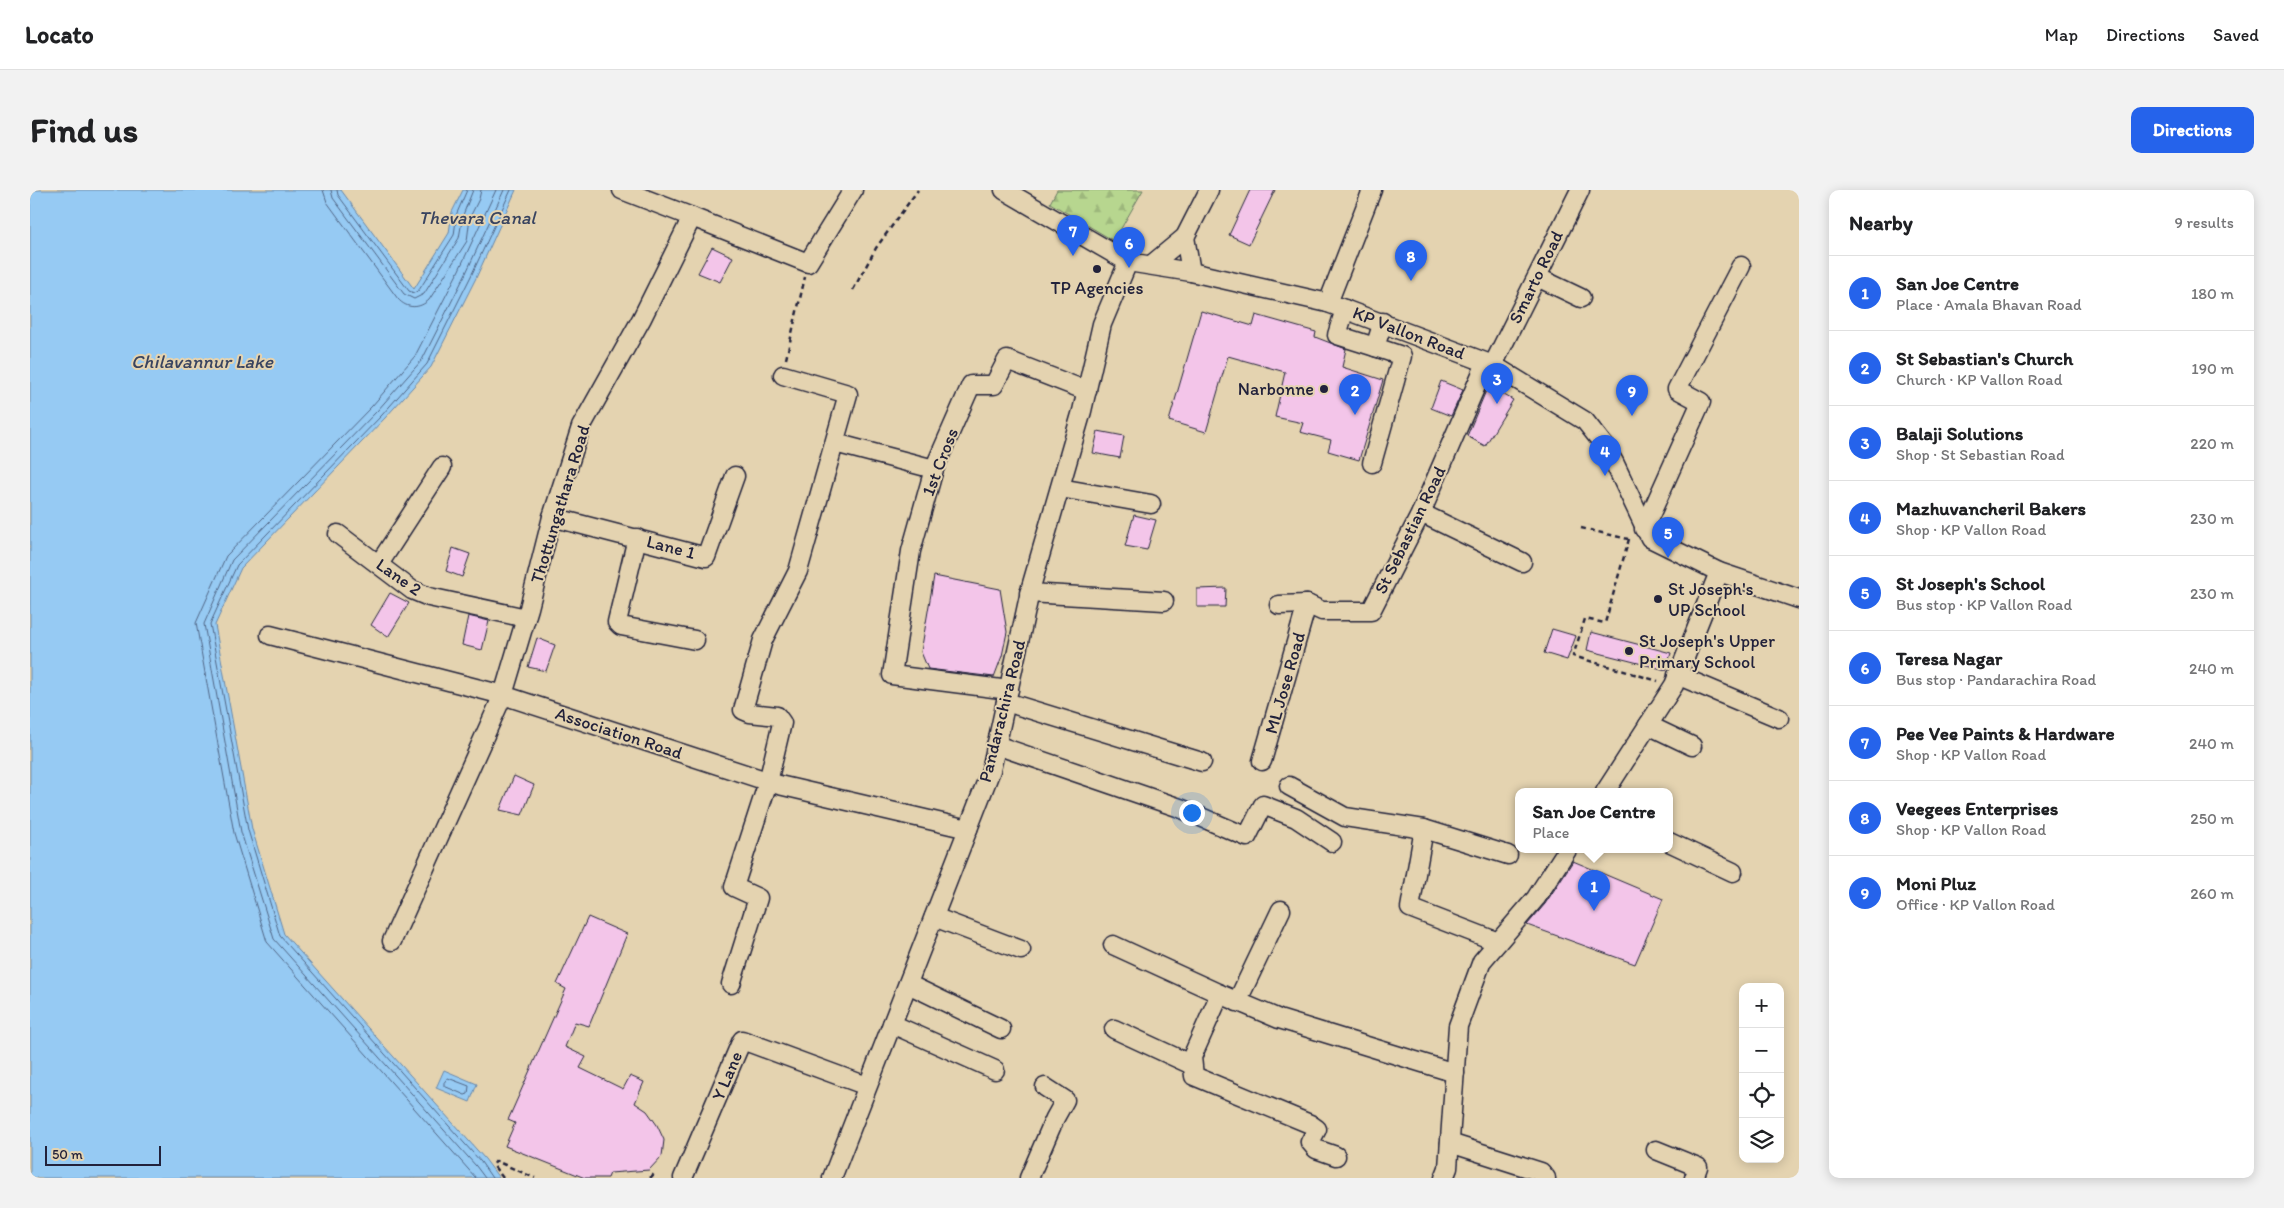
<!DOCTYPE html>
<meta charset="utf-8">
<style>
:root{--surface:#fff;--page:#f2f2f2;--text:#202124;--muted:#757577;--line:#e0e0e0;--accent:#2563eb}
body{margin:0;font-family:Itim,sans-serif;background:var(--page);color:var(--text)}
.controls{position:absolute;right:15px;bottom:15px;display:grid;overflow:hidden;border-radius:10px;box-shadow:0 2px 12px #0003}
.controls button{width:45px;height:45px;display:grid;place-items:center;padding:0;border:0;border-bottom:1px solid var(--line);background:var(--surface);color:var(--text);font:25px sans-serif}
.scale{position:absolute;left:15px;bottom:12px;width:116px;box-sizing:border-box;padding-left:5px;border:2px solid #22223b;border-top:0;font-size:14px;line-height:18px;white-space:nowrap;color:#22223b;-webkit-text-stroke:4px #e4d3b0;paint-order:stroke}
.you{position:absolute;left:1161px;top:622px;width:18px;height:18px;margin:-12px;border:4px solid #fff;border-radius:50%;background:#1a73e8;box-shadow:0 0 0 8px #1a73e833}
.badge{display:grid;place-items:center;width:32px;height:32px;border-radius:50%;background:var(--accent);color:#fff;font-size:16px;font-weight:700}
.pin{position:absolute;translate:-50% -41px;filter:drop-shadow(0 1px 2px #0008)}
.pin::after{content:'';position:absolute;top:26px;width:18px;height:15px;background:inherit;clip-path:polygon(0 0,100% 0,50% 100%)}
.popup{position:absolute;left:1485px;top:598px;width:158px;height:65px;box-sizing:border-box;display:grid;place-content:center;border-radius:10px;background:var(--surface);filter:drop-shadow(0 1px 4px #0005);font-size:16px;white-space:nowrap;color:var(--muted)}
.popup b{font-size:19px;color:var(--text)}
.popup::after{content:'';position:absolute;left:50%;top:100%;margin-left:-10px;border:10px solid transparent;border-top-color:var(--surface)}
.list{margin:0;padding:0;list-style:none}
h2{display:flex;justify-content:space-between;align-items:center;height:65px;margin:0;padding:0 20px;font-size:21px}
h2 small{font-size:16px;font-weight:400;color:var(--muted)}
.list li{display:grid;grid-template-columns:32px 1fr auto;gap:15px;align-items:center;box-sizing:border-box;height:75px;padding:0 20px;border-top:1px solid var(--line)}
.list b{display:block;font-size:19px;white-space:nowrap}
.list p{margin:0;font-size:16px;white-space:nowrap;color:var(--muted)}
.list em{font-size:16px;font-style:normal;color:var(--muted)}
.icon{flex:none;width:28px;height:28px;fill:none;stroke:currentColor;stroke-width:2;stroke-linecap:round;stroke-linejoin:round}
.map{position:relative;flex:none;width:1769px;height:988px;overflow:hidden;border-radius:10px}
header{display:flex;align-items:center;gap:30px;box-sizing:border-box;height:70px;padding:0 25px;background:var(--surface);border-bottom:1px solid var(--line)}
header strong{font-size:24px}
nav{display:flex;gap:28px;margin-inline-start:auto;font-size:18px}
.intro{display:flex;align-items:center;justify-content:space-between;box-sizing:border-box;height:120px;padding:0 30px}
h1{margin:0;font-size:35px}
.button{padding:12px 22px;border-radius:10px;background:var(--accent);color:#fff;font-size:18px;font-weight:700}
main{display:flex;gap:30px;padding:0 30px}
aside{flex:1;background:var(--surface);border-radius:10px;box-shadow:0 2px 12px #0003}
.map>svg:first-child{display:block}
.forest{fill:url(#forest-firs);stroke:#6c7c65}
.water{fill:#96caf3;stroke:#6887a9}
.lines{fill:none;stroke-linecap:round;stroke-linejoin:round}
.shore{stroke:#506585;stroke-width:1}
.building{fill:#f3c5e9;stroke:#22223b}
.minor-casing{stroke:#22223b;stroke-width:21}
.path{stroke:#22223b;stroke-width:2.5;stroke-dasharray:5 4;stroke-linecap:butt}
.minor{stroke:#e4d3b0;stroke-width:18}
.poi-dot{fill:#22223b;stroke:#e4d3b0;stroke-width:2}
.labels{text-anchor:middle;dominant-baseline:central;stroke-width:4;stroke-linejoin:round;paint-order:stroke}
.street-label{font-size:18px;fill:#22223b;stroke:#e4d3b0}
.poi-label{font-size:18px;fill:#22223b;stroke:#e4d3b0;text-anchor:start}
.water-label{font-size:19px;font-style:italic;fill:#394460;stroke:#e4d3b0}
</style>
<header>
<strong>Locato</strong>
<nav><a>Map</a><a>Directions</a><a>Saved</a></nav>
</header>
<div class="intro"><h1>Find us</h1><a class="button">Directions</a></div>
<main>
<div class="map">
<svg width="1769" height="988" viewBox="0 0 1769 988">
<defs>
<pattern id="forest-firs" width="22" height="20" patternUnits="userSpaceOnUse" patternTransform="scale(1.25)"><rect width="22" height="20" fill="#b7d68f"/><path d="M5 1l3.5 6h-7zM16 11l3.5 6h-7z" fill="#9db77c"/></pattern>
</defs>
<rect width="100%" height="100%" fill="#e4d3b0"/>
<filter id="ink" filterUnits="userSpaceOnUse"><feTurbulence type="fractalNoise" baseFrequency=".02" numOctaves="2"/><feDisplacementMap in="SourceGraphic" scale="10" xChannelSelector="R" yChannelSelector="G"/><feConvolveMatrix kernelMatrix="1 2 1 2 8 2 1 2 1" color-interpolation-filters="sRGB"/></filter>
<g filter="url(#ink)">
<path class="forest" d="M1027,0h86l-29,51 -64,-38z"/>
<g class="water">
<path d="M0,0h311l73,99 35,-56 3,-21 11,-22h53l-40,88 -45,89 -46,51 -144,150 -26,57 37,204 32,105 201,225 14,19h-469z"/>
<path d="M414,880l33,14 -7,18 -34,-14z"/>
</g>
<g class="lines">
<g class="shore">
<path d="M293,0l4,12 71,97c9,10 21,10 31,1l38,-59 3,-24 9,-18 2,-9"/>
<path d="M301,0l2,8 71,96 10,5 10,-5 35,-56 4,-23 10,-25"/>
<path d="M307,0l1,5 71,96 5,2 5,-3 35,-55 3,-22 10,-23"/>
<path d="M418,888l21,8 -1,8 -3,1 -21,-9v-3z"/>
<path d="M446,988l-209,-236 -33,-109 -38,-210 30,-67 146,-150 43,-50 44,-86 37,-80"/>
<path d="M455,988l-9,-12 -202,-227 -33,-107 -37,-208 28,-64 145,-149 45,-51 44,-87 38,-83"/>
<path d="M462,988l-11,-16 -201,-226 -32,-106 -38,-206 27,-59 145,-150 45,-51 44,-88 40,-86"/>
</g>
</g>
<g class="building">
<path d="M1220,0h25l-26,54 -20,-9z"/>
<path d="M682,57l21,10 -13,25 -22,-9z"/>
<path d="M1171,121l52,15 3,-11 60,17 -1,5 31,12 -4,18 41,13 -24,80 -31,-9 3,-11 -31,-8 3,-9 -28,-6 10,-45 -57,-16 -22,76 -37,-11z"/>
<path d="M1411,191l22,9 -12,26 -20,-8z"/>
<path d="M1458,196l25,14 -28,46 -18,-10z"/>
<path d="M1068,241l26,5 -4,22 -27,-5z"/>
<path d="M1104,325l22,5 -9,30 -22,-4z"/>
<path d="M423,358l17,6 -8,23 -16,-6z"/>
<path d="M904,386l66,13 7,43 -5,24 -8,21 -66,-8 -7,-17z"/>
<path d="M1196,398l-1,19h-28v-18z"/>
<path d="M360,403l19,10 -21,34 -17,-12z"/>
<path d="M438,426l21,5 -7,29 -20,-5z"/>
<path d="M1522,439l24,7 -9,24 -23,-7z"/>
<path d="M1561,442l80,21 -5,17 -79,-20z"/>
<path d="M507,448l18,7 -9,26 -18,-4z"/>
<path d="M484,586l20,9 -12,30 -22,-5z"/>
<path d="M1543,671l90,38 -28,65 -108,-39 18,-21z"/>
<path d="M558,727l39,17 -38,92 -14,-4 -10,25 21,10 -6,11 43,21 7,-13 14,6 -9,21 12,8 10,14 7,15 -2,16 -13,14 -39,3 -2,5h-23l-80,-32 10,-23 -7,-3 58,-131 -9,-5z"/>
</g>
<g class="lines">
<g class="minor-casing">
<g id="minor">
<path d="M592,0l70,27"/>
<path d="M974,0l124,72 63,10 137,31 165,62 92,56 19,24 10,17 36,76 69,34 80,27"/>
<path d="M1155,47l6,35"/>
<path d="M1121,75l34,-28 24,-47"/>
<path d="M1507,87l44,21"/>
<path d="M1298,113l44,-113"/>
<path d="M1315,119l-8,26 38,12"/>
<path d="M1463,175l87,-175"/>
<path d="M805,253l99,26"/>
<path d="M1342,273l30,-107 -27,-9 8,-25"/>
<path d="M1030,298l91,16"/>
<path d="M1391,323l101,49"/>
<path d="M522,327l154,40 29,-81"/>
<path d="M1614,339l57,-127 -24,-13 64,-123"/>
<path d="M308,344l74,56 17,7 97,21"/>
<path d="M607,348l-20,84 4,4 74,14"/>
<path d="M349,374l63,-97"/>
<path d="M999,403l135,8"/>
<path d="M1249,415l28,-1 15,7h49l50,-98 65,-150"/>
<path d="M240,445l233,60 276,90 189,44"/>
<path d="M1647,485l102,43"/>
<path d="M979,500l-117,-15 19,-124 23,-82 37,-84h23l13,-25 80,31"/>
<path d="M976,512l196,60"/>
<path d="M1618,535l44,21"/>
<path d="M966,555l184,63 67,29 16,-32 33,13 36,24"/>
<path d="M1232,571l45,-157"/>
<path d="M1259,596l56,31 79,12 -14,79 88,34"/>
<path d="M1575,602l69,-107 45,-113"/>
<path d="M1394,639l84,26"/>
<path d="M1639,652l64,30"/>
<path d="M904,727l87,33"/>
<path d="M362,751l111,-246 26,-87 23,-91 29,-90 61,-109 50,-101 116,46 45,-73"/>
<path d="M1083,755l107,49"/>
<path d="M701,794l27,-86 -24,-11 34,-105 14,-59 -5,-7 -27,-3 -7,-3 20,-70 35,-69 50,-177 -65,-19"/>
<path d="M878,794l93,45"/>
<path d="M1207,812l44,-92"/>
<path d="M862,834l103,46"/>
<path d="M1084,839l78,36"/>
<path d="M1420,953l91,29 5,6"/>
<path d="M1626,960l42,17 -4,11"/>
<path d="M1306,966l-20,-7 -6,-7 7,-13 -7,-5 -116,-48 -2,-19 28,-63 59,25 176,54"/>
<path d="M653,988l59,-138 125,46"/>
<path d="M802,988l159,-408 40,-183 51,-176 20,-87 26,-62"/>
<path d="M999,988l26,-60 10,-18 -20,-13"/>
<path d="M1414,988l4,-10 10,-142 24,-65 54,-63 31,-48"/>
</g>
</g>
<g class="path">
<path d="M823,100l23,-42 42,-58"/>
<path d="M756,169l19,-82"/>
<path d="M1551,338l47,11"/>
<path d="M1599,349l-24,84 -20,-4 -12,37 85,25"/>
<path d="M473,988l-10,-13 3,-4 39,17"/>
<path d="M620,988l4,-4"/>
</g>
<use href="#minor" class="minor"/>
</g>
</g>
<g class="poi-dot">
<circle cx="1067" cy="79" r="5"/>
<circle cx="1294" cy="199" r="5"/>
<circle cx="1628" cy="409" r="5"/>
<circle cx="1599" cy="461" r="5"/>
</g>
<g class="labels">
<g class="street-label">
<text transform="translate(1506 87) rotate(-64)">Smarto Road</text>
<text transform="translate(1379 143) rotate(21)">KP Vallon Road</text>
<text transform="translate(910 272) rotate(-69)">1st Cross</text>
<text transform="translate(530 314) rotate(-73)">Thottungathara Road</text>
<text transform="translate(1380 340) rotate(-64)">St Sebastian Road</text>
<text transform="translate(641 357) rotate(15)">Lane 1</text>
<text transform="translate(369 387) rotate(35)">Lane 2</text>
<text transform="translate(1255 493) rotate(-74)">ML Jose Road</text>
<text transform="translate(972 521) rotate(-76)">Pandarachira Road</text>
<text transform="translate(589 543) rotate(18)">Association Road</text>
<text transform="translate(697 886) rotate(-67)">Y Lane</text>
</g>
<g class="poi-label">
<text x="1067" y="98" text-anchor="middle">TP Agencies</text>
<text x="1284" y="199" text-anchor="end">Narbonne</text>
<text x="1638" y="399">St Joseph's<tspan x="1638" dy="21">UP School</tspan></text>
<text x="1609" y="451">St Joseph's Upper<tspan x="1609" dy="21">Primary School</tspan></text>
</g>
<g class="water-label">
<text x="447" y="27">Thevara Canal</text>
<text x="172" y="171">Chilavannur Lake</text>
</g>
</g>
</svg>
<div class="controls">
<button>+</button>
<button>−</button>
<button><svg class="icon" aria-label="locate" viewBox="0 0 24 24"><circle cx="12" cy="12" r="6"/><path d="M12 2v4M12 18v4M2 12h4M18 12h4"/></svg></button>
<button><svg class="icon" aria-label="layers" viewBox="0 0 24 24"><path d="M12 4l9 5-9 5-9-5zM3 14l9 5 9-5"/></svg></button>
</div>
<div class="scale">50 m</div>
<div class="you"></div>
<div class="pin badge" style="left:1564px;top:721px">1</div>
<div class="popup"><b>San Joe Centre</b>Place</div>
<div class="pin badge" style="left:1325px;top:225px">2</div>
<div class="pin badge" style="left:1467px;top:214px">3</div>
<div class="pin badge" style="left:1575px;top:286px">4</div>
<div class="pin badge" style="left:1638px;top:368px">5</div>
<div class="pin badge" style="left:1099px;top:78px">6</div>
<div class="pin badge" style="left:1043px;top:66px">7</div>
<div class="pin badge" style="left:1381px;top:91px">8</div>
<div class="pin badge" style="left:1602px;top:226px">9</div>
</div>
<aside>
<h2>Nearby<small>9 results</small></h2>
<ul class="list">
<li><span class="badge">1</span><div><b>San Joe Centre</b><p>Place · Amala Bhavan Road</p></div><em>180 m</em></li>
<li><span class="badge">2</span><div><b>St Sebastian's Church</b><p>Church · KP Vallon Road</p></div><em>190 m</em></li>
<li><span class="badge">3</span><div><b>Balaji Solutions</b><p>Shop · St Sebastian Road</p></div><em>220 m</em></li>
<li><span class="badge">4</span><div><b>Mazhuvancheril Bakers</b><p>Shop · KP Vallon Road</p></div><em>230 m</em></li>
<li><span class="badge">5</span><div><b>St Joseph's School</b><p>Bus stop · KP Vallon Road</p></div><em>230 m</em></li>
<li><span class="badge">6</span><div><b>Teresa Nagar</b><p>Bus stop · Pandarachira Road</p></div><em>240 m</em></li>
<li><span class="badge">7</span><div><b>Pee Vee Paints &amp; Hardware</b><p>Shop · KP Vallon Road</p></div><em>240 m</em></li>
<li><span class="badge">8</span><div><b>Veegees Enterprises</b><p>Shop · KP Vallon Road</p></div><em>250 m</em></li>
<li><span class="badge">9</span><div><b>Moni Pluz</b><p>Office · KP Vallon Road</p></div><em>260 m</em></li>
</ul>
</aside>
</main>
